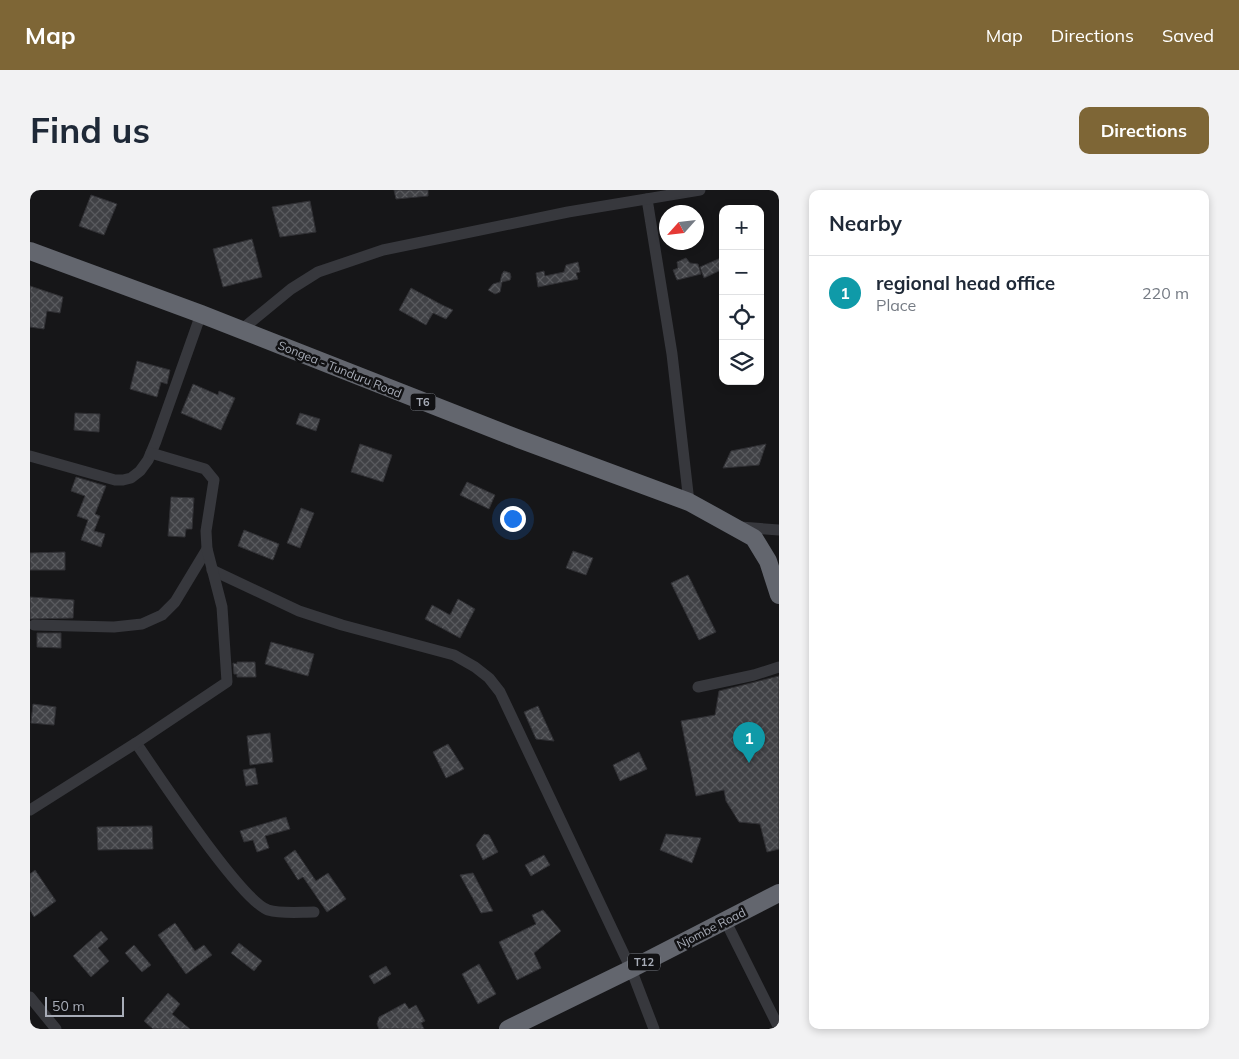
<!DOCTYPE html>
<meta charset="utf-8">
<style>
:root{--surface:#fff;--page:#f2f2f3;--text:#1f2937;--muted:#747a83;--line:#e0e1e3;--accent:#7e6636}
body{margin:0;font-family:Mulish,sans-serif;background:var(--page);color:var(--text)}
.controls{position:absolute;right:15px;top:15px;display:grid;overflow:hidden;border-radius:10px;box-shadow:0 2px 8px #0003}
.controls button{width:45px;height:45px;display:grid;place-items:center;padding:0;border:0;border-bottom:1px solid var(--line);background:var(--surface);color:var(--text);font:25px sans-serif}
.compass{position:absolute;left:629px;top:15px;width:45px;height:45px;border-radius:50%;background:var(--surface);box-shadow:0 2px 8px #0003;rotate:243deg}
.scale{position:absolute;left:15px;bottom:12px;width:79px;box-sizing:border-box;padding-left:5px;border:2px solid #a8adb8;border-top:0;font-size:14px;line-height:18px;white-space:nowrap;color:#a8adb8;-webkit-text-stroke:4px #111113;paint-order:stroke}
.you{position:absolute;left:482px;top:328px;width:18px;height:18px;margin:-12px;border:4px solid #fff;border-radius:50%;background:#1a73e8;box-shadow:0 0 0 8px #1a73e833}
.badge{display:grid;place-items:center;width:32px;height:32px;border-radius:50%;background:var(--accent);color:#fff;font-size:16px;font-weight:700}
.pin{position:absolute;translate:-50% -41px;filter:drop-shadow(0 1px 2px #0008)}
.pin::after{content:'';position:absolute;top:26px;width:18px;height:15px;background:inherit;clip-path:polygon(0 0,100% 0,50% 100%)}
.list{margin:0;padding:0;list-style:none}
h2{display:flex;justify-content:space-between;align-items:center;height:65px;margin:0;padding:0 20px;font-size:21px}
h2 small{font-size:16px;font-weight:400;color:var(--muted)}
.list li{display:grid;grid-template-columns:32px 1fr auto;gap:15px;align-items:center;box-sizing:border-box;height:75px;padding:0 20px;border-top:1px solid var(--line)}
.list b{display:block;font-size:19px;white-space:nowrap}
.list p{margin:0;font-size:16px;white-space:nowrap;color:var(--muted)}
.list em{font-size:16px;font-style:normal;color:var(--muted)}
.icon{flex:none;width:28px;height:28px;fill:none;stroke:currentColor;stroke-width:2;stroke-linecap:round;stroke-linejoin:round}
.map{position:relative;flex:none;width:749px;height:839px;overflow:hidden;border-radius:10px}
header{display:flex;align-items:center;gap:30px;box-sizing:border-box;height:70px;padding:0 25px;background:var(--accent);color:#fff}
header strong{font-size:24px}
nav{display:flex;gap:28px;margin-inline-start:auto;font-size:18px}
.intro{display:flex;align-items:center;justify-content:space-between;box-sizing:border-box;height:120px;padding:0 30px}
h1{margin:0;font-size:35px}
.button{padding:12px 22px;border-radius:10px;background:var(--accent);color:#fff;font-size:18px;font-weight:700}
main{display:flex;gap:30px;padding:0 30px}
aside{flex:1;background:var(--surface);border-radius:10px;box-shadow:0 2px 8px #0003}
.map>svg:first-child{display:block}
.building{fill:url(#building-cross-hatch);stroke:#303034}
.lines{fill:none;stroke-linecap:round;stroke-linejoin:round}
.minor{stroke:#37383d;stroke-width:11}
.highway{stroke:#63666e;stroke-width:18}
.labels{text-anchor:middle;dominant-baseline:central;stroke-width:5;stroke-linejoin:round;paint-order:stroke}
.shield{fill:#111113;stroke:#7b7e86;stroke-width:1}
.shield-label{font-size:11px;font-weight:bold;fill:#a8adb8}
.street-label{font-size:12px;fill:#a8adb8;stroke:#111113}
</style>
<header>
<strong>Map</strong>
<nav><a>Map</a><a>Directions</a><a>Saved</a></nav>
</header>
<div class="intro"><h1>Find us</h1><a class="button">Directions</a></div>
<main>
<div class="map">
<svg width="749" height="839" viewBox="0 0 749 839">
<defs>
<pattern id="building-cross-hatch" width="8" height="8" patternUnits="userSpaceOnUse" patternTransform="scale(1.25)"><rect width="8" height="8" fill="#404145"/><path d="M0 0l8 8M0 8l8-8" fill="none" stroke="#595a5e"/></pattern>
</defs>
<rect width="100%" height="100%" fill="#161618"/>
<g class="building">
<path d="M364,0h34v6l-32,3z"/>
<path d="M61,5l26,9 -13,31 -25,-9z"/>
<path d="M280,11l6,31 -36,5 -8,-30z"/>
<path d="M222,49l10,38 -39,10 -10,-38z"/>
<path d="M693,67v12l-19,9 -4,-11z"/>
<path d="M656,68l4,5 8,1 3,10 -24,6 -4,-10 5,-2 -1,-6z"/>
<path d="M548,72l2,10 -4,1 2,6 -40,8 -2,-14 8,-2 1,5 19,-4 2,-7z"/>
<path d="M474,81l6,2 1,4 -1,3 -8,2 -2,10 -5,2 -7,-4 5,-6 7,-2 2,-8z"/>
<path d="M0,96l33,11 -3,16 -13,-2 -3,18 -14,-2z"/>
<path d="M381,98l31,17 11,5 -7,9 -13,-6 -7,12 -27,-15z"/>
<path d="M107,171l33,9 -3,14 -6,-2 -4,15 -27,-8z"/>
<path d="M163,194l25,11 1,-4 16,7 -14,32 -40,-17z"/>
<path d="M45,223l25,1 -1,18 -25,-2z"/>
<path d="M270,223l20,6 -4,12 -20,-7z"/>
<path d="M330,254l32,11 -9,27 -32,-10z"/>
<path d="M736,254l-7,21 -36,3 8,-17z"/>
<path d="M46,287l30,9 -11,28 5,2 -6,15 11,3 -4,13 -20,-7 7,-20 -11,-4 8,-20 -14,-5z"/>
<path d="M437,292l28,13 -6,14 -29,-14z"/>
<path d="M141,307l23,1 -2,31h-6l-1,8 -17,-1z"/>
<path d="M271,318l13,5 -14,35 -13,-5z"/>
<path d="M214,340l35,14 -6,16 -35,-14z"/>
<path d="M543,361l20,7 -7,17 -20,-7z"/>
<path d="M35,362v18h-35v-17z"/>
<path d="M658,385l28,57 -17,8 -28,-57z"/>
<path d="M0,407l44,3 -1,18 -43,1z"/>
<path d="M428,409l17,10 -15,29 -35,-19 7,-14 18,10z"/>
<path d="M7,443h24v15l-24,-1z"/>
<path d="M241,452l43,12 -6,22 -43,-12z"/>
<path d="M207,472h18l1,15h-19v-3h-3l-1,-11 4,1z"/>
<path d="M749,486v173l-12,3 -7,-28 -21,-2 -13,-21 -2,-11 -28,6 -15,-75 34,-6 4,-24z"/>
<path d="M3,514l23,3 -2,18 -23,-2z"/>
<path d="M508,516l16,35 -18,-2 -12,-27z"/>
<path d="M240,543l3,29 -23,3 -3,-29z"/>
<path d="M418,554l16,25 -18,9 -13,-26z"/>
<path d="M609,562l8,17 -27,12 -7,-16z"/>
<path d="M225,578l3,16 -12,2 -3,-16z"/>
<path d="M256,627l4,12 -25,7 4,12 -12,4 -4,-12 -9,2 -4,-11z"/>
<path d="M122,636l1,23 -55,1 -1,-23z"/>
<path d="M454,644l5,1 9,17 -15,8 -7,-15z"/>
<path d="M636,644l35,4 -9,25 -32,-13z"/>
<path d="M265,660l21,31 12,-8 18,26 -19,13 -24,-35 -5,3 -14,-22z"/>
<path d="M514,665l6,10 -19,11 -6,-11z"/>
<path d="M5,680l21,31 -22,16 -4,-7v-36z"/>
<path d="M443,683l20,38 -12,2 -21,-38z"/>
<path d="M513,720l18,21 -27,22 7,15 -24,12 -18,-38 37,-18 -4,-9z"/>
<path d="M145,733l20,28 9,-6 8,10 -26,19 -28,-39z"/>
<path d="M71,741l7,8 -10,9 11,13 -18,16 -18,-21z"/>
<path d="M209,753l23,18 -8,10 -23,-18z"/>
<path d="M104,755l17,20 -9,7 -17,-19z"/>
<path d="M449,774l17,30 -18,10 -16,-30z"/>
<path d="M356,776l5,8 -17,10 -5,-8z"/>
<path d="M138,803l12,11 -8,10 18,15h-37l-9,-8z"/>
<path d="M375,813l4,6 7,-4 9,16 -4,2 3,6h-45l-2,-5 2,-7z"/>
</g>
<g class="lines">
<g class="minor">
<path d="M617,9l25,155 17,148"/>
<path d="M211,140l50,-41 27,-17 65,-22 185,-38 132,-22"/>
<path d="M0,266l85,24h8l8,-2 9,-7 8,-11 8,-19 45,-127"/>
<path d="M710,337l39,3"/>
<path d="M182,380l87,41 43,14 112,30 21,12 14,11 11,14 131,277 23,60"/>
<path d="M4,435l80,2 28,-3 20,-9 13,-13 32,-53"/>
<path d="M668,497l56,-12 25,-8"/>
<path d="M106,553c21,30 104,157 132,167 14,4 32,2 46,2"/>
<path d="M0,620l106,-67 91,-61 -5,-75 -15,-58 -1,-18 8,-51 -9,-11 -54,-16"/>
<path d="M695,730l54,108"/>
<path d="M0,807l26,32"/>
</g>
<g class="highway">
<path d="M0,61l171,63 318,125 170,63 65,36 14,23 11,34"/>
<path d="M478,839l123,-60 148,-76"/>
</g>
</g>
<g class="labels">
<g class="shield">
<rect x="380.5" y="203.5" width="25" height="17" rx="4"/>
<rect x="598" y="763.5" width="32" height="17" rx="4"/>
</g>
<g class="shield-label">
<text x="393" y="212">T6</text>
<text x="614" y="772">T12</text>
</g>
<g class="street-label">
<text transform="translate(310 179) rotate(22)">Songea - Tunduru Road</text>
<text transform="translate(681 738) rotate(-27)">Njombe Road</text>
</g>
</g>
</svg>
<div class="controls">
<button>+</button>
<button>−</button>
<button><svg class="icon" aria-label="locate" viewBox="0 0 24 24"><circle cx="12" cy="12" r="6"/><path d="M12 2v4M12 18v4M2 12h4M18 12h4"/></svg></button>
<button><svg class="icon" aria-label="layers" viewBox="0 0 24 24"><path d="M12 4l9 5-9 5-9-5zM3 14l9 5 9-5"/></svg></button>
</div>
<svg class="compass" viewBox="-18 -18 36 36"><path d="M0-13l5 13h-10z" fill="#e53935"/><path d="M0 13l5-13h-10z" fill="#747a83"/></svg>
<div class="scale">50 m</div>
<div class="you"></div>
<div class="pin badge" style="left:719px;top:573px;background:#0f9aa8">1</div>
</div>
<aside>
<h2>Nearby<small></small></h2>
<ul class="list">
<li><span class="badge" style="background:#0f9aa8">1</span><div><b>regional head office</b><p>Place</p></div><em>220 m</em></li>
</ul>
</aside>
</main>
